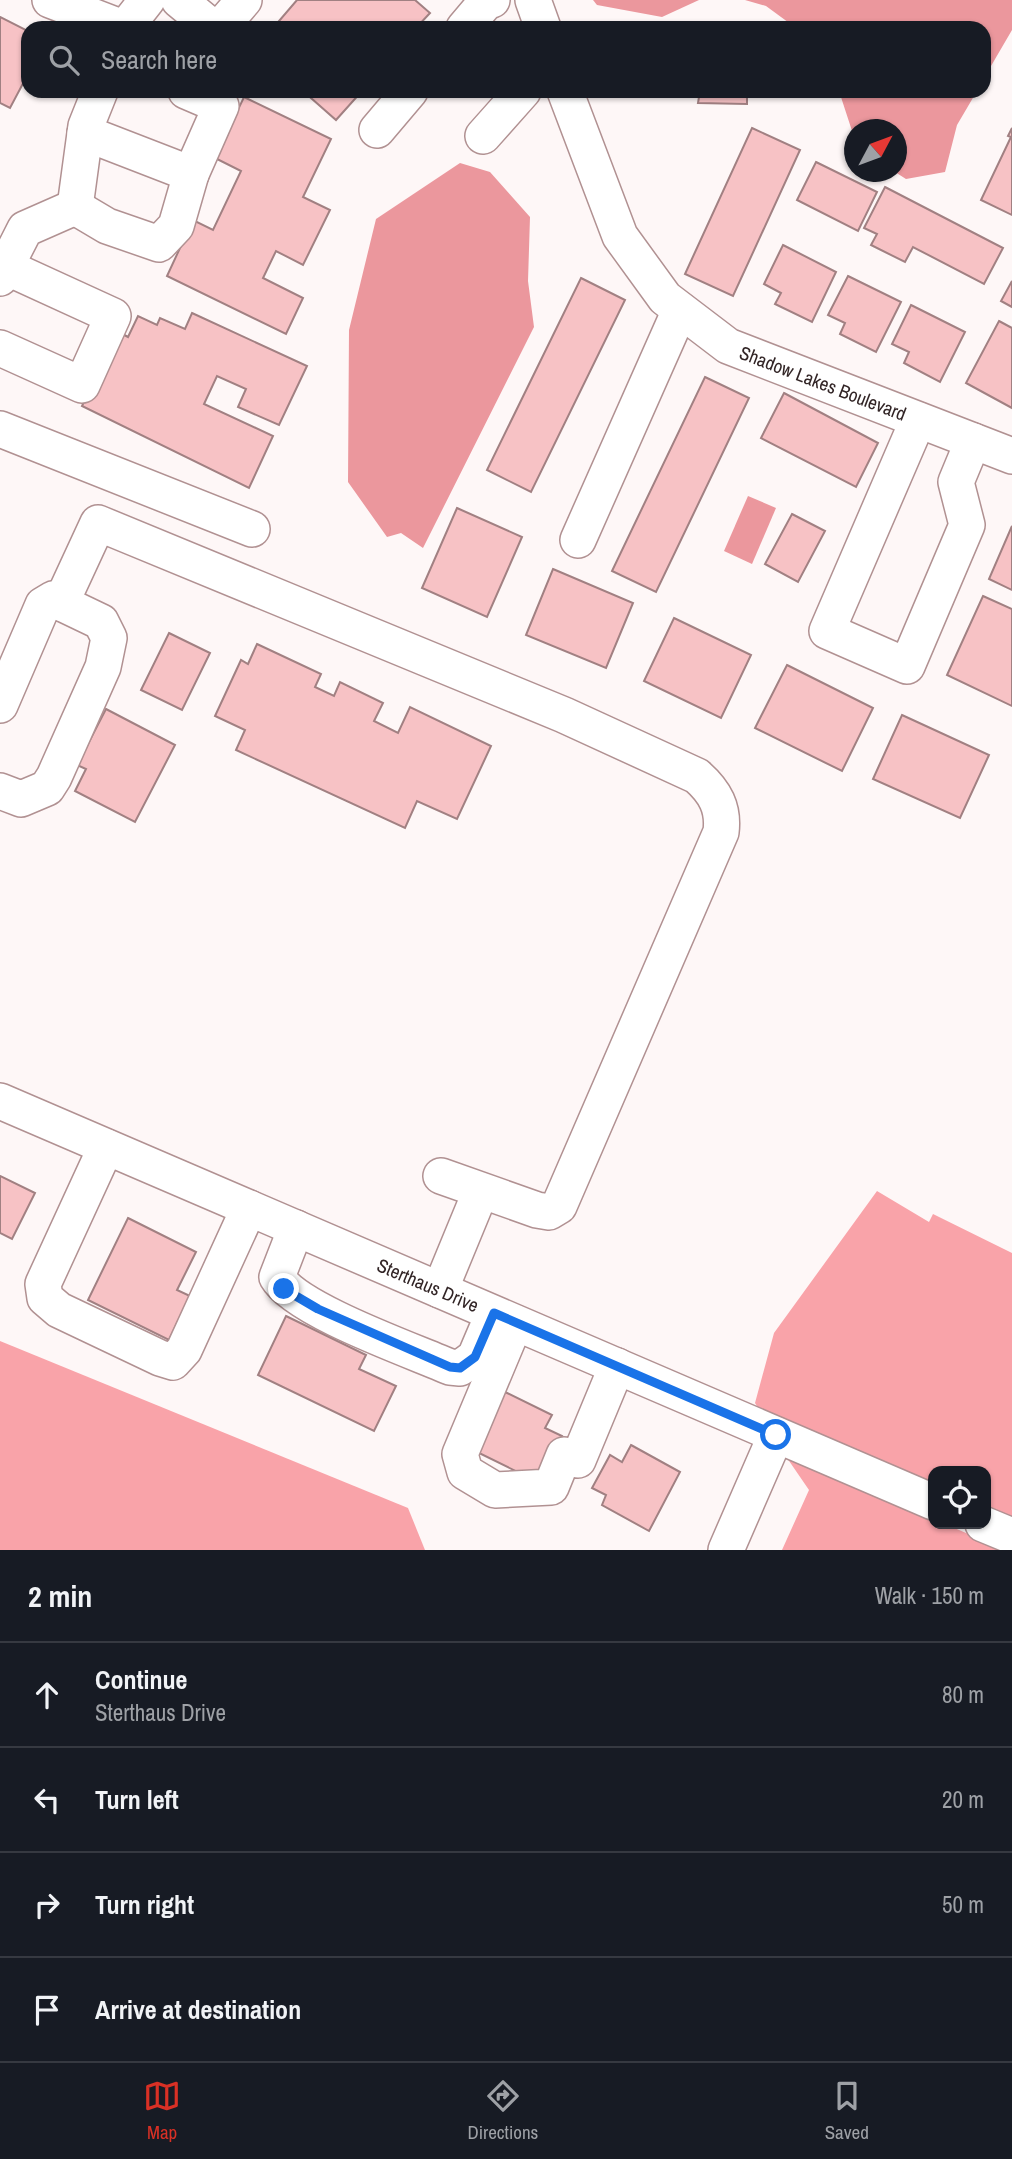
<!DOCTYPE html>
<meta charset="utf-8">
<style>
:root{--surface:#171b24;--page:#242831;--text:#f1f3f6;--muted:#9ea1a6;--line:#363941;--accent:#d93025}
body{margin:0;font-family:"Archivo Narrow",sans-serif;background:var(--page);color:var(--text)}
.controls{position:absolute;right:21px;bottom:21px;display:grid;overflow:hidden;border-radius:14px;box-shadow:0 2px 5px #0004}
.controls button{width:63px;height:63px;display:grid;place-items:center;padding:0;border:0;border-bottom:2px solid var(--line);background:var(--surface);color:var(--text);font:35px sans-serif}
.compass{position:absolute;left:844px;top:119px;width:63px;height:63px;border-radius:50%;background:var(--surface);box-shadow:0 2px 5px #0004;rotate:49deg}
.stop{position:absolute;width:21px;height:21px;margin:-16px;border:5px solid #1a73e8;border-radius:50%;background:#fff}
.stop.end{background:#1a73e8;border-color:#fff;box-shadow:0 2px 7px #0008}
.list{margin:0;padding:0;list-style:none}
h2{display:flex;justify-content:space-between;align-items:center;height:91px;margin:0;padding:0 28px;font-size:30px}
h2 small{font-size:23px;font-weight:400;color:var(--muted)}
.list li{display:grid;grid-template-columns:46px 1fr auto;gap:21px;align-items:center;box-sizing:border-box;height:105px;padding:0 28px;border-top:2px solid var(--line)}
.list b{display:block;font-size:26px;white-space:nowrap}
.list p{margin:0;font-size:23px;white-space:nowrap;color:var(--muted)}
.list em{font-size:23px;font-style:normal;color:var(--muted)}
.icon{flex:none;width:38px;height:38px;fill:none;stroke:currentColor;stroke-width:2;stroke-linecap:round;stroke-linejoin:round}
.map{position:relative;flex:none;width:1012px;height:1550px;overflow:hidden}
.search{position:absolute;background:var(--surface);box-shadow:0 2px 5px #0004;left:21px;right:21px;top:21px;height:77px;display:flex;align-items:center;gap:18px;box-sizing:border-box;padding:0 24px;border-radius:21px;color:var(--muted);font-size:26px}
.sheet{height:511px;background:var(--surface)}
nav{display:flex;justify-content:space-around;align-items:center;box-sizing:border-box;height:98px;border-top:2px solid var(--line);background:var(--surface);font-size:19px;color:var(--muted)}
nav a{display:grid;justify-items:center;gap:4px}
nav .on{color:var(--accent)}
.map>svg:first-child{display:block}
.forest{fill:#f9a3a9}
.water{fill:#eb979d}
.building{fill:#f7c2c5;stroke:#a18082;stroke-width:2}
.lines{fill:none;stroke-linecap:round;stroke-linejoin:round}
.minor-casing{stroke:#b19192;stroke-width:38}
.minor{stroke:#fff;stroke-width:35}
.route{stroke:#1a73e8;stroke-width:9}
.labels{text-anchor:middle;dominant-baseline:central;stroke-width:5;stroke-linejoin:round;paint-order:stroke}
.street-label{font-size:19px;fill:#322526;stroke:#fff}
</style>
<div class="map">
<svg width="1012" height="1550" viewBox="0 0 1012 1550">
<rect width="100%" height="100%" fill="#fef7f7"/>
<g class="forest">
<path d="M877,1191l52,31 4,-8 79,39v267l-26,-12v-37h-53v15l-173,-75 -5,-8 19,-70z"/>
<path d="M0,1341l408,167 17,42h-425z"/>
<path d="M785,1455l148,64v5h12l61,26h-224l27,-60z"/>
</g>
<g class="water">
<path d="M593,0h106l-37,17 -65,-12z"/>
<path d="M745,0h267v30l-28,48v-50h-188l-30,-22z"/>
<path d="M839,91h138l-20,34 -12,47 -39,7 -11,-7 2,-42h-42l-1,7z"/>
<path d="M460,163l30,9 40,45 -2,64 6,46 -111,221 -22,-15 -14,4 -39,-55 1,-152 27,-111z"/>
<path d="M748,496l28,12 -24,56 -28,-13z"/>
</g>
<g class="building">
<path d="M297,0h118l15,13 -14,15h-143z"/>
<path d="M0,17l28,14v43l-18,34 -10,-5z"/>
<path d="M303,91h59l-26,29z"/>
<path d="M668,91h79v13l-49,-1 1,-6 -31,-1z"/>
<path d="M244,97l87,42 -28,58 27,13 -27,55 -27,-14 -13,27 40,20 -17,36 -119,-58 26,-56 20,10 28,-59 -26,-13z"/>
<path d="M752,128l48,22 -67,146 -48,-22z"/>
<path d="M1012,128v87l-31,-15 30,-63 -3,-1z"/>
<path d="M816,162l61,30 -19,39 -61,-31z"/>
<path d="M885,187l118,61 -19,36 -71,-37 -8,15 -34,-17 6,-11 -13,-6z"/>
<path d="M783,245l53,27 -24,50 -37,-18 6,-11 -17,-9z"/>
<path d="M848,276l53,26 -25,50 -36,-18 5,-11 -17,-8z"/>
<path d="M581,278l44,22 -94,192 -44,-22z"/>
<path d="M1012,281v26l-11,-6z"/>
<path d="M911,305l54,27 -25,50 -36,-19 5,-11 -17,-8z"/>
<path d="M192,313l115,53 -28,59 -41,-18 8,-18 -29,-13 -13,28 69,32 -24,52 -167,-82 35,-75 11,6 10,-21 19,9 3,-7 25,11z"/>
<path d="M999,321l13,7v80l-46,-25z"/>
<path d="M705,377l44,21 -93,194 -44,-21z"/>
<path d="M784,393l94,50 -22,44 -95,-49z"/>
<path d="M457,508l65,29 -35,80 -65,-29z"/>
<path d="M792,514l33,17 -27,51 -33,-18z"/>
<path d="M1012,526v64l-23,-11z"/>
<path d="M553,569l80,34 -27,65 -80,-33z"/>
<path d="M983,596l29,13v97l-65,-31z"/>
<path d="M674,618l77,37 -30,63 -77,-37z"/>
<path d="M169,633l41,20 -28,57 -41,-20z"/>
<path d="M257,644l64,30 -6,13 19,9 6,-14 43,21 -9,18 24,12 12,-26 81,39 -34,73 -40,-18 -12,27 -169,-78 9,-20 -30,-14 26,-56 7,4z"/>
<path d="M787,665l86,43 -31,63 -87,-43z"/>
<path d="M106,709l69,36 -40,77 -60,-31 11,-22 -9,-4z"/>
<path d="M902,715l87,40 -29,63 -87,-39z"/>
<path d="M0,1176l35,17 -23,46 -12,-6z"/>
<path d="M128,1218l68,34 -19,38 13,6 -21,44 -81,-40z"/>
<path d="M286,1316l80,39 -7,14 37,17 -22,45 -116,-56z"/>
<path d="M505,1392l47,23 -7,13 17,8 -22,47 -63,-31z"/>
<path d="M631,1445l49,27 -31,59 -47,-26 4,-10 -14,-7 18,-33 12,7z"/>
</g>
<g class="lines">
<g class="minor-casing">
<g id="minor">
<path d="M50,0l73,28"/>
<path d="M179,0l34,28"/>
<path d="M533,0l10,28"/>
<path d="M125,28l22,-28"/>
<path d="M220,28l24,-28"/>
<path d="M464,28l22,-26 6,-2"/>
<path d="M565,91l55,145 45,62 63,48 284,110"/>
<path d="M377,130l33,-39"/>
<path d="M85,133l106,41 30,-68 -35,-15"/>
<path d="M483,136l40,-45"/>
<path d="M75,207l32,19 52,18 17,-18 15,-52"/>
<path d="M75,207l11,-81 14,-35"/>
<path d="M0,278l25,-49 50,-22"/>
<path d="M0,348l82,37 31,-69 -107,-49"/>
<path d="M918,420l-91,211 80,35 60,-141 -11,-43 17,-41"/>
<path d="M0,429l252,100"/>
<path d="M578,540l102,-230"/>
<path d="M61,603l37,-80 466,192 133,61c18,16 27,32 24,56l-162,374 -10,6 -12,-2 -96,-34"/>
<path d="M0,705l43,-100 10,-6 48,23 8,16 -6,29 -49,110 -7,11 -26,11 -21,-8"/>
<path d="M0,1101l933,401"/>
<path d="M106,1147l-63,137 2,14 14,12 101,48 13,4 11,-12 65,-142"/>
<path d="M296,1228l-19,49c19,33 134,73 173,90l10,1 15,-11 17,-40"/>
<path d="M440,1290l40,-97"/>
<path d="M515,1323l-55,131 5,18 30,18 56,-3 13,-32 14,5 39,-94"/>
<path d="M983,1524l29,12"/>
<path d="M726,1550l50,-115"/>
</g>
</g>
<use href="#minor" class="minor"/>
</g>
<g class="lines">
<path class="route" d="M284,1289l34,20 132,58 10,1 15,-11 19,-44 282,122"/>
</g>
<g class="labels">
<g class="street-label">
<text transform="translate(823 383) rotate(21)">Shadow Lakes Boulevard</text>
<text transform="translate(428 1285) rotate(23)">Sterthaus Drive</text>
</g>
</g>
</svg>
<div class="controls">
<button><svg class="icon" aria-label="locate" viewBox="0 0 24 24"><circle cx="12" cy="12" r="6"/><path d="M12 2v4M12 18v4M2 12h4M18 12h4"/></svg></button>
</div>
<svg class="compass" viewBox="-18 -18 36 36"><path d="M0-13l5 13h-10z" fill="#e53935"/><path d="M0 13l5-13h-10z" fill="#9ea1a6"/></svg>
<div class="stop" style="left:776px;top:1435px"></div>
<div class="stop end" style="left:284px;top:1289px"></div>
<div class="search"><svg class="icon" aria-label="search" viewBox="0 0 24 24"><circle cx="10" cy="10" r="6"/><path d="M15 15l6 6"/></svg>Search here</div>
</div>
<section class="sheet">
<h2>2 min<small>Walk · 150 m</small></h2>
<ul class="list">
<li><svg class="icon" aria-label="ahead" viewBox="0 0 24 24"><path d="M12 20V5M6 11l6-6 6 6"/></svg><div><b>Continue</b><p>Sterthaus Drive</p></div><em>80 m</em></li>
<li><svg class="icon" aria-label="left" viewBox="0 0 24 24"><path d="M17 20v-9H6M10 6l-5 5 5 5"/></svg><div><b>Turn left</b></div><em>20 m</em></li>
<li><svg class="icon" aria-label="right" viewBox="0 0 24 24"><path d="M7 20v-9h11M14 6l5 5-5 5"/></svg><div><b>Turn right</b></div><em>50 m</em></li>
<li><svg class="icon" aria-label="arrive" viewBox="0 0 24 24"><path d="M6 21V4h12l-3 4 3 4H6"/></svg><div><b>Arrive at destination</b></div></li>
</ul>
</section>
<nav>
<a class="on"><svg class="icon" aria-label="map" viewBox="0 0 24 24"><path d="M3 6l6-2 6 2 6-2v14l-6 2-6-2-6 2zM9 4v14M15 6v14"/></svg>Map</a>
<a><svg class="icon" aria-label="directions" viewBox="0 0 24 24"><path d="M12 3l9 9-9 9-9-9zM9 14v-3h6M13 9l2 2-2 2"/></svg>Directions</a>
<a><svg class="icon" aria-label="saved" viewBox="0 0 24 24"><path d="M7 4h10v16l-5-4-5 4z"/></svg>Saved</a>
</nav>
